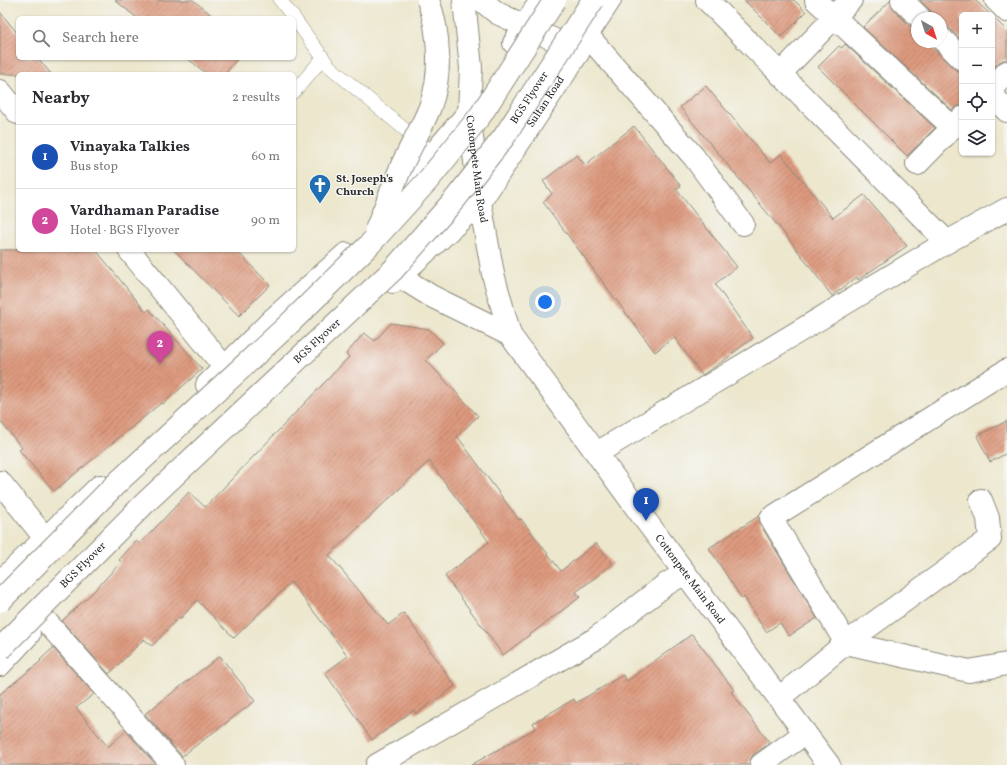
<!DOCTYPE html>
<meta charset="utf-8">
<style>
:root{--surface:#fff;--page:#f2f2f3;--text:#2b2b33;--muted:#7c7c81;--line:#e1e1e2;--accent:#b45309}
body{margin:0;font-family:Vollkorn,serif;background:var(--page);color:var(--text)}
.controls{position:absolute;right:12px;top:12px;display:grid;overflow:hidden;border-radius:6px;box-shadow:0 1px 3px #0004}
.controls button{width:36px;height:36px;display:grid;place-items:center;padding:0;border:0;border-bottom:1px solid var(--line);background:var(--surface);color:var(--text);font:20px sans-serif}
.compass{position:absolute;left:911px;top:12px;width:36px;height:36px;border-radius:50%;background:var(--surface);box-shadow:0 1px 3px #0004;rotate:141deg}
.you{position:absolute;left:545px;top:302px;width:14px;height:14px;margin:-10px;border:3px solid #fff;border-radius:50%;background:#1a73e8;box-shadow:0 0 0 6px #1a73e833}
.badge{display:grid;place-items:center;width:26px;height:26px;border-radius:50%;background:var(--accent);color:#fff;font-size:13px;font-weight:700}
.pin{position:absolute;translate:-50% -33px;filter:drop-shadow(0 1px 2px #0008)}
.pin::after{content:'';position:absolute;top:21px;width:14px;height:12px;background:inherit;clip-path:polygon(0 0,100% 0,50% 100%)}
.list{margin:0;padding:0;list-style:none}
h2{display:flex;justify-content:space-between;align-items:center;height:52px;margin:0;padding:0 16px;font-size:17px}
h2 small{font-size:13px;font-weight:400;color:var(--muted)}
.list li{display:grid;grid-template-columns:26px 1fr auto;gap:12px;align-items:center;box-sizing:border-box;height:64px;padding:0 16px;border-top:1px solid var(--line)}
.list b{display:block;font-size:15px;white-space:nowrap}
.list p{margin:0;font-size:13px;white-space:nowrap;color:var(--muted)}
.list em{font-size:13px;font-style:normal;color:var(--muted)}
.icon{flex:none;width:22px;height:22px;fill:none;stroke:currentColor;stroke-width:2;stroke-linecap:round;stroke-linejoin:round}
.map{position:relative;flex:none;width:1007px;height:765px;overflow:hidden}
.search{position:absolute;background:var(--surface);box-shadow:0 1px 3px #0004;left:16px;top:16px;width:280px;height:44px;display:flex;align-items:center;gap:10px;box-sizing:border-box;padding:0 14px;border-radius:6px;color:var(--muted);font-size:15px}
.panel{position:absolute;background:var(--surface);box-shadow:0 1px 3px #0004;left:16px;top:72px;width:280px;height:180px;border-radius:6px}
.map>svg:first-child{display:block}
.building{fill:url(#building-hatch)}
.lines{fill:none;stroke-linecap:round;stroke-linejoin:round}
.service-casing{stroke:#8c897c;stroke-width:14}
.minor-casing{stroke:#8c897c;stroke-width:24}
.secondary-casing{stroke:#8c897c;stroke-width:24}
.service{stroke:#fff;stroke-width:13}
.minor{stroke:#fff;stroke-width:22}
.secondary{stroke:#fff;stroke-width:22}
.trunk-bridge-casing{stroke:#8c897c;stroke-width:24;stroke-linecap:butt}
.trunk-bridge{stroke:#fff;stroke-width:22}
.labels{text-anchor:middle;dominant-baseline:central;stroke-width:3;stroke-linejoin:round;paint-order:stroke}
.street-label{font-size:11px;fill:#2b2b2b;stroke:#f6f6f2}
.poi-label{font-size:11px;font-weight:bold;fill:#2b2b2b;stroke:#f6f6f2;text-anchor:start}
</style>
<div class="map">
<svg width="1007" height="765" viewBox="0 0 1007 765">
<defs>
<pattern id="building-hatch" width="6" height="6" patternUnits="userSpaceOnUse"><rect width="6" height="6" fill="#dd9a7f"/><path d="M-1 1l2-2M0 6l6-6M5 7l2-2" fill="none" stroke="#b37e68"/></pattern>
</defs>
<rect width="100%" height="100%" fill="#f6f6f2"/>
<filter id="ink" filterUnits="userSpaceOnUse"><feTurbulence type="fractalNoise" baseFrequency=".025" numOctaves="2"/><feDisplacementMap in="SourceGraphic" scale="8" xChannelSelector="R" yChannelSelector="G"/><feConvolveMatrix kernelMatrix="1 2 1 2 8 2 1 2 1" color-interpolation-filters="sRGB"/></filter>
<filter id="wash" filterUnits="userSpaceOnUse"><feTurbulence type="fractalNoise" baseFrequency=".012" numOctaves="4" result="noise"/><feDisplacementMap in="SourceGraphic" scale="16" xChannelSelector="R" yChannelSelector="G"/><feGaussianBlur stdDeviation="0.9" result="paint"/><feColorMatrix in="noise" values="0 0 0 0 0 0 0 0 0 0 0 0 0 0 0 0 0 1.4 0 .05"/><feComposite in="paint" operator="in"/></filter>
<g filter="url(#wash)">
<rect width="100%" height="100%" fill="#ece7cd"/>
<g id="blocks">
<g class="building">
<path d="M115,0h78l22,18h-78z"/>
<path d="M744,0h50l12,12 -25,25z"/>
<path d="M920,0h55l16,15h-29v26l-12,-12 -5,-3h-4v-8h-9v-4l-3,-5z"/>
<path d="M890,1l3,8 18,18 6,3v12h12l3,5 21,21 5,3h4v35h-4l-6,4 -89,-83z"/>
<path d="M0,12l18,22v24h20l13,16h-51z"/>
<path d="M992,16l15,15v29h-4l-5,3 -6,7z"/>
<path d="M845,44l90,84 -28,28 -89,-89 21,-21 3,2z"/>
<path d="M187,58h51l-13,16h-18z"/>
<path d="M706,86l64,77 11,-9 52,64 31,-23 43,51 -49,34 -1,-3 -25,19 -44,-58 -108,-131z"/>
<path d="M634,126l47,60 -5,3 61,78 -22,17 38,54 -24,18v1l-27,18 -28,-38 -19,15 -112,-150 9,-8 -9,-13 34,-26 8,10z"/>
<path d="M0,250h96l50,62 3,-3 53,60 -39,35 -2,-1 -107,88 -35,-41 3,-2 -22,-27z"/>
<path d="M174,250h62l34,35 -31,31z"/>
<path d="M391,323l38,6 14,14 -17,17 52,56 -21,20 62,84 2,-1 40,52 35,-28 17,21 -37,28 4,5 -77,58 -58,-79 44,-34 -60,-81 -100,94 59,70 16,-12 51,73 -39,28 -2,-4 -42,30 -47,-67 23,-17 -57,-74 -57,56 -37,-38 -16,18 -2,-1 -27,29 -8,-7 -35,35 -47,-53 32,-30 27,-29 -2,-2 17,-19 4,3 49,-52 16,15 144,-150 -3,-3 18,-21 11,8z"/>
<path d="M1007,421v32l-17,9 -13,-26z"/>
<path d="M759,516l1,8 57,94 -28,18 -9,-13 -14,9 -22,-35 -2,2 -33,-51z"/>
<path d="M692,634l42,56 -3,2 39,51 -17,12 -3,5 -1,5h-278l65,-37 -3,-5 41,-24 2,4 47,-28 4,6z"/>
<path d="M53,648l41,46 -18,14 32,39 18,-16 30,34h-156v-71l41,-33 -1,-1z"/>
<path d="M220,656l35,45 -73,55 -37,-42z"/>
</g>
</g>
</g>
<g filter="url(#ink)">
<use href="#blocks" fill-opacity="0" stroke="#8c897c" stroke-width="1"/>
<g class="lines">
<g class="service-casing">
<g id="service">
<path d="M280,0l14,18"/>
<path d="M294,18l35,48 105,88"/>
<path d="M294,92l29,-34"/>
</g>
</g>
<g class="minor-casing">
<g id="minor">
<path d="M707,0l240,242"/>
<path d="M816,0l133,124"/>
<path d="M902,0l18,18"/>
<path d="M996,0l11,11"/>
<path d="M587,35l107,122 49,67"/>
<path d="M941,38l21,21"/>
<path d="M780,74l71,-74"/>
<path d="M992,88l15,-16"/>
<path d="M0,91l18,22"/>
<path d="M992,95l15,16"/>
<path d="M917,164l45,-46"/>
<path d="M129,250l96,118"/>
<path d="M1007,370l-236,148 75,125 123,28 38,-7"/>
<path d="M597,453l350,-211 60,-33"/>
<path d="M0,482l45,56"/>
<path d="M44,619l129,146"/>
<path d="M779,698l67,-55 144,-104 -2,-21 -7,-18"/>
<path d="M377,765l218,-126 70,-54 20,-12"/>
<path d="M761,765l44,-32"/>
</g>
</g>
<g class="secondary-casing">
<g id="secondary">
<path id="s1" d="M464,0l7,68 -2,45 11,89 13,72 17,61 136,186 183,244"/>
<path d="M481,0l16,13 64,30 17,10"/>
<path d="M514,43l27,-43"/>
<path d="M385,211l88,-104"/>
<path d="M399,276l32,20 79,39"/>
<path id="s2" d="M393,282l87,-80 98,-149 9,-18 23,-35"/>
<path d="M207,385l65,-65 74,-66"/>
<path d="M0,582l100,-96"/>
<path d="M0,665l29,-31"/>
</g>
</g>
<use href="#service" class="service"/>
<use href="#minor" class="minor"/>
<use href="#secondary" class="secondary"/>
<g class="trunk-bridge-casing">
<g id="trunk-bridge">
<path d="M376,230c9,-22 17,-44 26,-65 9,-19 20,-38 28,-58 12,-32 10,-75 -2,-107"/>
<path d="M0,601l118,-119 170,-157 82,-81 59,-65 51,-63 75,-116"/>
<path id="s3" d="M0,649l144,-145 249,-234 63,-72 48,-61 89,-137"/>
</g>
</g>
<use href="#trunk-bridge" class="trunk-bridge"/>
</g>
</g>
<defs>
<g id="church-pin" transform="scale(1.15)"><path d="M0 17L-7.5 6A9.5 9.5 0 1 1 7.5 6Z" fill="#1f6fb2" stroke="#f6f6f2"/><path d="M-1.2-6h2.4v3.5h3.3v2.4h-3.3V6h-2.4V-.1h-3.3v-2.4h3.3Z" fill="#fff"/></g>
</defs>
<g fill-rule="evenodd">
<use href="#church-pin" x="320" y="185"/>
</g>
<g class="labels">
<g class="street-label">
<text stroke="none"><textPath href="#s3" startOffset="766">BGS Flyover</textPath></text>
<text stroke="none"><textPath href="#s2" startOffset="238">Sultan Road</textPath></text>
<text stroke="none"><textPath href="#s1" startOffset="170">Cottonpete Main Road</textPath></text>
<text stroke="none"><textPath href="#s3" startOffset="442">BGS Flyover</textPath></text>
<text stroke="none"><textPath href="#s3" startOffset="118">BGS Flyover</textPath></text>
<text stroke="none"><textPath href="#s1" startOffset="643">Cottonpete Main Road</textPath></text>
</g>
<g class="poi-label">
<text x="336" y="179">St. Joseph's<tspan x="336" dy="13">Church</tspan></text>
</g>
</g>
</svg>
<div class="controls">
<button>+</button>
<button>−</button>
<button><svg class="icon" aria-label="locate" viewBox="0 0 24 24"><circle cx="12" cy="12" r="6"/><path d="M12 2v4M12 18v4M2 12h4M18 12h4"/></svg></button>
<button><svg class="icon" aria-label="layers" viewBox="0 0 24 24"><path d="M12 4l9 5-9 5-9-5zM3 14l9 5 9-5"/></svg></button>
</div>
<svg class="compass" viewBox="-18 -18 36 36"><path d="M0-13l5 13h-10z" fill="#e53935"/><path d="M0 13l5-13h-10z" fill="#7c7c81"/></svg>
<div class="you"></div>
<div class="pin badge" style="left:646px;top:521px;background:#1a4fb4">1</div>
<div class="pin badge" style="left:160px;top:364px;background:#d1479c">2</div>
<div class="search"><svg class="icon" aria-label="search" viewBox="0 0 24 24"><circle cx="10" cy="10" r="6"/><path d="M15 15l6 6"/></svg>Search here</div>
<section class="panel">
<h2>Nearby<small>2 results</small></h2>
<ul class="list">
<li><span class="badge" style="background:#1a4fb4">1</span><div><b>Vinayaka Talkies</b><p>Bus stop</p></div><em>60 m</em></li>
<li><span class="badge" style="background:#d1479c">2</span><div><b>Vardhaman Paradise</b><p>Hotel · BGS Flyover</p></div><em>90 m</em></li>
</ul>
</section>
</div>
